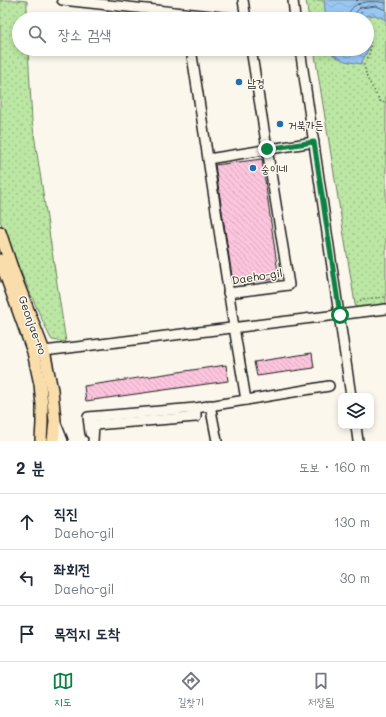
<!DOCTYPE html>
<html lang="ko">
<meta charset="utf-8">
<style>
:root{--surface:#fff;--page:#f6f6f7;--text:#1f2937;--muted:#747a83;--line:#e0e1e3;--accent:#0b8043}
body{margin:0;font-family:Mali,"Poor Story",sans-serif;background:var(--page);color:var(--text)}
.controls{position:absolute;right:12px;bottom:12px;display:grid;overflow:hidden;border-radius:8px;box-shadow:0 2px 6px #0003}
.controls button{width:36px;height:36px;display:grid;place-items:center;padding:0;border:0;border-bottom:1px solid var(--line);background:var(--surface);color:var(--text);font:20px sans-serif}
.stop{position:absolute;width:12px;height:12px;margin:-9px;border:3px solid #0b8043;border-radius:50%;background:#fff}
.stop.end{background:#0b8043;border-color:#fff;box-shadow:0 1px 4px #0008}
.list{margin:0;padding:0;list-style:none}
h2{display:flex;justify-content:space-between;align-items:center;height:52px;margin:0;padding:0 16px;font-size:17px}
h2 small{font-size:13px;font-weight:400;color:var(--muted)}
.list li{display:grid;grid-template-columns:26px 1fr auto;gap:12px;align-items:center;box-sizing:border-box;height:56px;padding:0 16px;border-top:1px solid var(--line)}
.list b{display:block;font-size:15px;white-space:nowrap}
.list p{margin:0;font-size:13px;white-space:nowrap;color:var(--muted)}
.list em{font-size:13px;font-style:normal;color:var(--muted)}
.icon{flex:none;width:22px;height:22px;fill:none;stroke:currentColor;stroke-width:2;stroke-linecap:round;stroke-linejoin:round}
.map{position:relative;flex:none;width:386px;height:441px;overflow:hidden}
.search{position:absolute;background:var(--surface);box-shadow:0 2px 6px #0003;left:12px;right:12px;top:12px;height:44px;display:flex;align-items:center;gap:10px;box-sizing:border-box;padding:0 14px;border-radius:22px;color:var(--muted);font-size:15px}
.sheet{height:220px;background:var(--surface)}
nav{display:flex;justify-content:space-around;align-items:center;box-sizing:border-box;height:56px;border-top:1px solid var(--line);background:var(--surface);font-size:11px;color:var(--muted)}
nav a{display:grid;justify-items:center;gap:2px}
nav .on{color:var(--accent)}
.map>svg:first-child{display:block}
.park{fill:url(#park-dots);stroke:#6c8160}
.water{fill:url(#water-waves);stroke:#67839e}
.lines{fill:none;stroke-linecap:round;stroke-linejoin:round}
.shore{stroke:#4e6072;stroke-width:1}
.building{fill:url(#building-back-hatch);stroke:#1c1c1c}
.minor-casing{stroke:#1c1c1c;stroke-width:12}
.major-casing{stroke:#1c1c1c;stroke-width:14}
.path{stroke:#1c1c1c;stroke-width:1.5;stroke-dasharray:1 3;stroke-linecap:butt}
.minor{stroke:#fbf7ec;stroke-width:9}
.major{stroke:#f9ddab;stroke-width:11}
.route{stroke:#0b8043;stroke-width:5}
.poi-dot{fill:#1f6fb2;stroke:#fbf7ec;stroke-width:1.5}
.labels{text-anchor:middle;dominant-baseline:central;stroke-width:3;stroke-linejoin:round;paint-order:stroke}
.poi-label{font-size:11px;fill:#1c1c1c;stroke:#fbf7ec;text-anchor:start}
.street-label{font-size:11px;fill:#1c1c1c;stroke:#fbf7ec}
</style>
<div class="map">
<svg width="386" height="441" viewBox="0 0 386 441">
<defs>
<pattern id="park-dots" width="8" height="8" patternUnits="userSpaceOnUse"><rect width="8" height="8" fill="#bbe6a3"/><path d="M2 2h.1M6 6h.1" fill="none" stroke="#a0c58c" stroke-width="1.8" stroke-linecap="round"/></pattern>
<pattern id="water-waves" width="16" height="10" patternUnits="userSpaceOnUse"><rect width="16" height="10" fill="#99c7f4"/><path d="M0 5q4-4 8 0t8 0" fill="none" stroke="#83aad1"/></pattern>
<pattern id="building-back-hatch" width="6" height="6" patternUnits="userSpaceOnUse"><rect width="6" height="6" fill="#fcc5dd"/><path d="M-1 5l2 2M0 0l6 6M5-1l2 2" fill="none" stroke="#d7a9bd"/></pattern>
</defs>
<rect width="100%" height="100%" fill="#fbf7ec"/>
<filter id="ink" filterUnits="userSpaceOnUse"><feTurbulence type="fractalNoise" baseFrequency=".025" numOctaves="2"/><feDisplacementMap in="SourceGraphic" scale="8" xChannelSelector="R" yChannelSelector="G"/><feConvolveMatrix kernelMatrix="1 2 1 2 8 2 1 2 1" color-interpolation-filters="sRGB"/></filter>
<g filter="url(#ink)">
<g class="park">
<path d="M0,0h17l10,1v18h-8v30h9l4,72 34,221 -14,-2 -2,-3 -24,-53 -23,-54 -3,-10z"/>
<path d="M306,0h80v306l-30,4 -42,-261h53v-30h-58z"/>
</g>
<g class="water">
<path d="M324,0h62v20l-11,-5 -13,2v2h-36z"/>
<path d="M367,40l2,7 -8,17 -16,-3 -12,-6 -2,-6h36z"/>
</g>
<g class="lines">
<g class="shore">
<path d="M348,19c0,-19 24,-19 38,-16"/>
<path d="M354,19l1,-6 5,-5 16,-2 10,4"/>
</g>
</g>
<g class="building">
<path d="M262,159l17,120 -46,4 -18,-118z"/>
<path d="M312,353l2,15 -57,8 -3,-14z"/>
<path d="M226,365l2,16 -142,20 -2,-15z"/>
</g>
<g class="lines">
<g class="minor-casing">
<g id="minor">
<path d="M62,0l178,19"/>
<path d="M243,0l3,19"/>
<path d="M293,0l2,19"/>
<path d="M300,49l51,347"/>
<path d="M208,159l106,-17"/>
<path d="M228,293l61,-8 -38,-236"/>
<path d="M44,351l342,-42"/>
<path d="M246,400l83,-14"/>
<path d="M210,405l7,36"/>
<path d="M55,421l8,20"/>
<path d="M356,426l2,15"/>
<path d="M90,433l-2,-16 108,-9"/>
<path d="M93,441l1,-16 102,-8v-9l50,-8 -12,-73 -43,-278"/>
</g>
</g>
<g class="major-casing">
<g id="major">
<path d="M0,232l13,39 31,80 8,39 3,31 -2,20"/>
<path d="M0,260l33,92 7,32 2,21v18l-1,18"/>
</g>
</g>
<g class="path">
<path d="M357,0l7,19"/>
<path d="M367,26c4,18 6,23 -3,39l3,13 13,23 6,2"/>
<path d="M357,303l5,-4 24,-2"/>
</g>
<use href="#minor" class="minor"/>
<use href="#major" class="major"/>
</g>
</g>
<g class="lines" filter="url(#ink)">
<path class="route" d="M267,149l47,-7 26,173"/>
</g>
<g class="poi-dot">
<circle cx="239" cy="82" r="4"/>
<circle cx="280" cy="124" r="4"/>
<circle cx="253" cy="168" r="4"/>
</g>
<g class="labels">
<g class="poi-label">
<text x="247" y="82">남경</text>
<text x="288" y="124">거북가든</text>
<text x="261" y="168">숭이네</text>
</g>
<g class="street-label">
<text transform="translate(257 276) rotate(-9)">Daeho-gil</text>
<text transform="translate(33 325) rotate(70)">Geonjae-ro</text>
</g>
</g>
</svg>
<div class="controls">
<button><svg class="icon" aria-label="layers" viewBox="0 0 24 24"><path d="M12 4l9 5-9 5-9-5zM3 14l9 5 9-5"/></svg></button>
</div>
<div class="stop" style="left:340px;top:315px"></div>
<div class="stop end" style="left:267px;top:149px"></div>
<div class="search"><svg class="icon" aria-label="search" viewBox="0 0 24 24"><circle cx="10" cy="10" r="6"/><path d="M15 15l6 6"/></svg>장소 검색</div>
</div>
<section class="sheet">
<h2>2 분<small>도보 · 160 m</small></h2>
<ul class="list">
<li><svg class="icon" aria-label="ahead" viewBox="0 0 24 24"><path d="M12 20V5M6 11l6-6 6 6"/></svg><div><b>직진</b><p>Daeho-gil</p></div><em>130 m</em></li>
<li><svg class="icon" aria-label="left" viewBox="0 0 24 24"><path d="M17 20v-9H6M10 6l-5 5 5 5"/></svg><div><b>좌회전</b><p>Daeho-gil</p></div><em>30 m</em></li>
<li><svg class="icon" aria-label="arrive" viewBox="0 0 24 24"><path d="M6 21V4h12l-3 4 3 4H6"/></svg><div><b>목적지 도착</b></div></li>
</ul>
</section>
<nav>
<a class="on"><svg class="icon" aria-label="map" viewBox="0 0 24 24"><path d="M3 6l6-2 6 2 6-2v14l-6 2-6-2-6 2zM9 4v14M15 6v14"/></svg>지도</a>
<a><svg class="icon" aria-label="directions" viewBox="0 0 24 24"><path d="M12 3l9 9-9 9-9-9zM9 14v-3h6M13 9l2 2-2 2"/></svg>길찾기</a>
<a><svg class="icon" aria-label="saved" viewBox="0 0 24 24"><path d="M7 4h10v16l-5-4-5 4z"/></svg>저장됨</a>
</nav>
